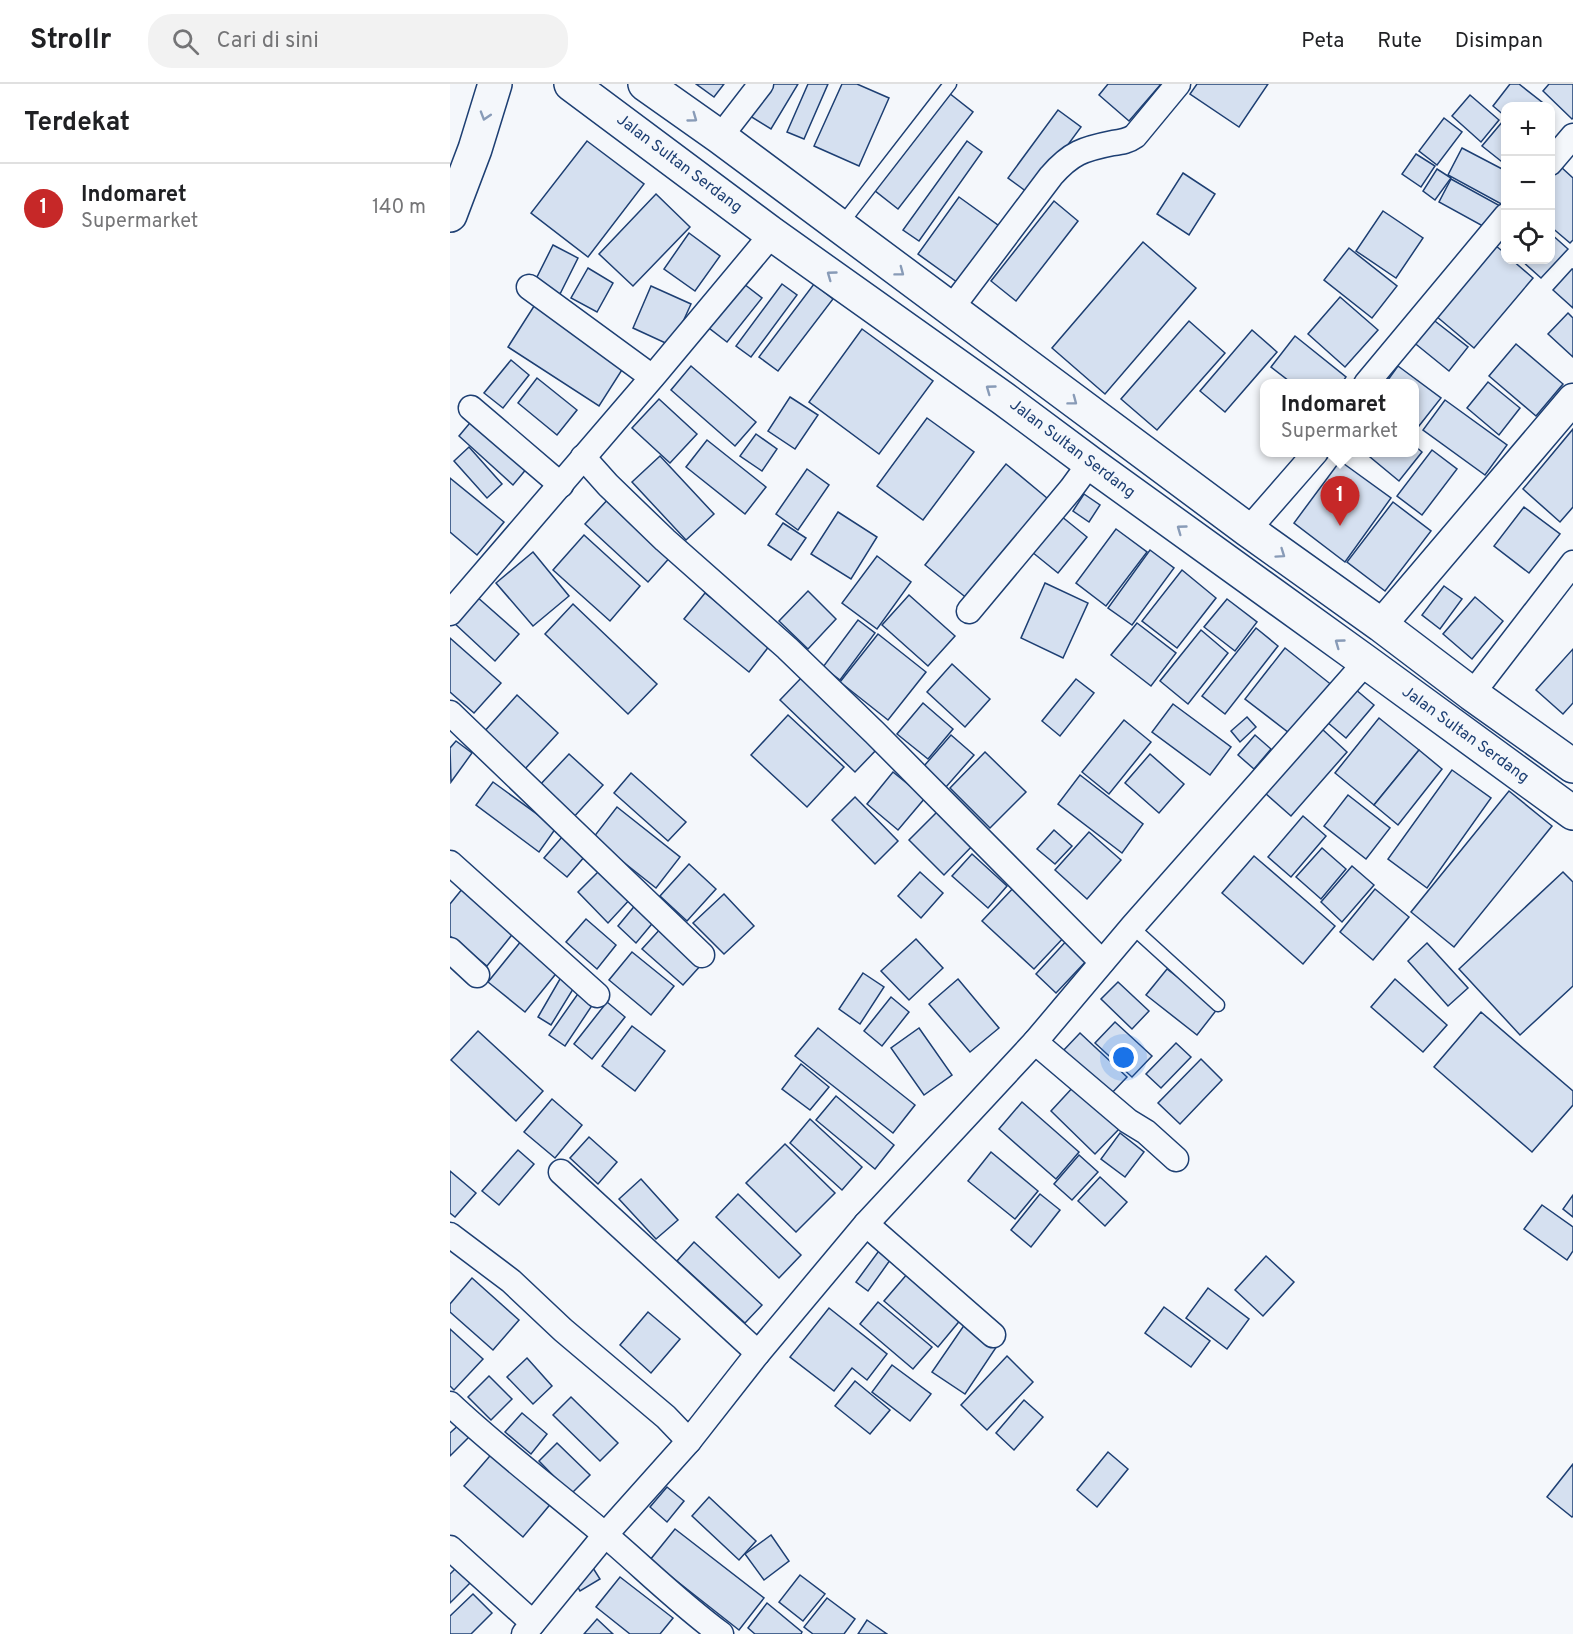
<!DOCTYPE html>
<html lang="id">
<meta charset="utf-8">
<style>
:root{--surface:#fff;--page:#f2f2f2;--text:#202124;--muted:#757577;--line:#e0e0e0;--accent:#c62828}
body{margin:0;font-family:Overpass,sans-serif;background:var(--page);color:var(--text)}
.controls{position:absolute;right:18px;top:18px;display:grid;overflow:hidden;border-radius:12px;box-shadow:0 3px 9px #0003}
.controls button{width:54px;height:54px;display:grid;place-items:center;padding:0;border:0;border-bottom:2px solid var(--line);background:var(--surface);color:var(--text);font:30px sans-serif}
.you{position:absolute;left:674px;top:974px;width:21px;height:21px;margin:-15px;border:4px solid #fff;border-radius:50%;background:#1a73e8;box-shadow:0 0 0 9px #1a73e833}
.badge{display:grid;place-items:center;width:39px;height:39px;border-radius:50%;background:var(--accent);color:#fff;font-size:20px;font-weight:700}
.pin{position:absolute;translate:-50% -50px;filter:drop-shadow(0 2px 3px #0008)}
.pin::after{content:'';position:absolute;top:32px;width:21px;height:18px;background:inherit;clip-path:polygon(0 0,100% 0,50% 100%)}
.popup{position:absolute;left:810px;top:295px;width:159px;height:78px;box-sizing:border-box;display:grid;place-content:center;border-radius:12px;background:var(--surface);filter:drop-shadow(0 2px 4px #0005);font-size:20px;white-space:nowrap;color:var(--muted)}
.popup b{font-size:22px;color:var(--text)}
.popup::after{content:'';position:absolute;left:50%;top:100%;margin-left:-12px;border:12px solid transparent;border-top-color:var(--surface)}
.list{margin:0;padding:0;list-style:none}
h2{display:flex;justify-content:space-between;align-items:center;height:78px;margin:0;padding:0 24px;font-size:26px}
h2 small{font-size:20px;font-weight:400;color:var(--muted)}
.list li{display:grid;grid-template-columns:39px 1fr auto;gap:18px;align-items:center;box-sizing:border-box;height:90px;padding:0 24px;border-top:2px solid var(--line)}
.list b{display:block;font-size:22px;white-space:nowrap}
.list p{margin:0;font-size:20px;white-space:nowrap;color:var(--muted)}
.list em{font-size:20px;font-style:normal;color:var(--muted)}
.icon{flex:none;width:33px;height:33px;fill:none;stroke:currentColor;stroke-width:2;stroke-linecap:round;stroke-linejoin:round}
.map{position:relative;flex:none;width:1123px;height:1550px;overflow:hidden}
header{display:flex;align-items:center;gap:36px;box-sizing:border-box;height:84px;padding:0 30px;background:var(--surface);border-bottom:2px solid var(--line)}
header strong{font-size:28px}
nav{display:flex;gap:33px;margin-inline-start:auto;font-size:21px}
.search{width:420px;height:54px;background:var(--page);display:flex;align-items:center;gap:15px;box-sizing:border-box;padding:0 21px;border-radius:24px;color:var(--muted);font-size:22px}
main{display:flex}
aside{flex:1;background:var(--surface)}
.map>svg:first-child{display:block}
.building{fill:#d5e0f0;stroke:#1d3f73;stroke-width:1.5}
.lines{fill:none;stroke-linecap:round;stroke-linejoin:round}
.service-casing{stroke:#1d3f73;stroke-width:15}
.minor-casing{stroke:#1d3f73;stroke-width:27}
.tertiary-casing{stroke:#1d3f73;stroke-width:33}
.trunk-casing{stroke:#1d3f73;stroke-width:36}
.motorway-casing{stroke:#1d3f73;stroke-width:36}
.service{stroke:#f4f7fb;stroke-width:12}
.minor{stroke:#f4f7fb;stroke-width:24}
.tertiary{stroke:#f4f7fb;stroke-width:30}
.trunk{stroke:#f4f7fb;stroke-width:33}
.motorway{stroke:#f4f7fb;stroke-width:33}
.oneway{stroke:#889bb7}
.labels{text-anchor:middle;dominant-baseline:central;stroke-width:4.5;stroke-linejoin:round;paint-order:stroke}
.street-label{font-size:16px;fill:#1d3f73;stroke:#f4f7fb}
</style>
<header>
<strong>Strollr</strong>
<div class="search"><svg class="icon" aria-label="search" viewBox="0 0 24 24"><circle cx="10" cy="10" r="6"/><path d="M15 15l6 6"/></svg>Cari di sini</div>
<nav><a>Peta</a><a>Rute</a><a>Disimpan</a></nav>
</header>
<main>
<aside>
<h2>Terdekat<small></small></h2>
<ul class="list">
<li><span class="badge">1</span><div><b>Indomaret</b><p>Supermarket</p></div><em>140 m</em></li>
</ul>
</aside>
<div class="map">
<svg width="1123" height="1550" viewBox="0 0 1123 1550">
<rect width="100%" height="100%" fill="#f4f7fb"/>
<g class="building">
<path d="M246,0h28l-10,13z"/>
<path d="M319,0h29l-27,45 -21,-13z"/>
<path d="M358,0h20l-24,55 -17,-7z"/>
<path d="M392,0h15l32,14 -30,68 -45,-20z"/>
<path d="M658,0h53l-32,37 -30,-26z"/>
<path d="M747,0h71l-29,43 -49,-33z"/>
<path d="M1060,0h9l28,22h-41v11l-13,-11z"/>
<path d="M1099,0h24v34l-1,1 -29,-28z"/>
<path d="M499,9l24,19 -75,97 -24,-19z"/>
<path d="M1020,11l29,25 -18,22 -29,-26z"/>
<path d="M608,26l23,17 -50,68 -23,-17z"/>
<path d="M994,34l18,14 -25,33 -18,-14z"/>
<path d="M1053,37l3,2v42l-24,-19z"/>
<path d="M137,57l57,43 -56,73 -57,-44z"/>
<path d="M517,57l15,11 -63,89 -16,-11z"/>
<path d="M1012,64l44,23 -1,35 -57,-31z"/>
<path d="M966,70l19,12 -14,21 -19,-13z"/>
<path d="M1111,83l12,11v62l-3,3 -20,-17v-47z"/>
<path d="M987,85l14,9 -16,22 -12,-9z"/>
<path d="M733,89l32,21 -26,41 -32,-21z"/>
<path d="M1001,95l51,28 -12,23 -51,-28z"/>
<path d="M206,110l34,33 -57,59 -34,-32z"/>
<path d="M509,113l43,31 -41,57 -43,-31z"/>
<path d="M604,117l24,20 -62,80 -25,-20z"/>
<path d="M933,127l40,27 -27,40 -40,-27z"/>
<path d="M239,149l31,23 -25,35 -31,-22z"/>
<path d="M1100,149l18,16 -27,29 -20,-18h29z"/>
<path d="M693,158l53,46 -91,106 -53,-46z"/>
<path d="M103,161l25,13 -18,36 -25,-13z"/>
<path d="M1046,162l10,8v6h6l21,18 -59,70 -38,-32z"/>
<path d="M899,164l48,38 -25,32 -48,-38z"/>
<path d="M138,184l25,15 -16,29 -26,-14z"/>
<path d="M1122,185h1v39l-20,-18z"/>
<path d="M294,200l18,14 -35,44 -18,-14z"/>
<path d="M332,200l15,11 -46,62 -15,-11z"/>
<path d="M364,200l19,15 -55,72 -19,-14z"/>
<path d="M201,202l40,18 -19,42 -39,-18z"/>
<path d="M890,213l38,33 -33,37 -37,-33z"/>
<path d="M86,219l91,59 -28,44 -91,-59z"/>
<path d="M1118,229l5,5v39l-25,-23z"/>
<path d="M981,234l37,29 -19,24 -37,-30z"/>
<path d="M739,237l36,32 -68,77 -36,-31z"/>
<path d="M412,245l71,52 -54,73 -70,-52z"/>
<path d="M802,246l25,22 -52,60 -25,-21z"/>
<path d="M845,252l51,41 -5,7h-48l-22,-17z"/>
<path d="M1066,260l47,40 -27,32 -47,-40z"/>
<path d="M61,276l18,15 -26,33 -19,-15z"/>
<path d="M241,282l65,56 -21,24 -64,-56z"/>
<path d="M948,282l43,32 -26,33v-47h-30z"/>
<path d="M87,294l40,32 -20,25 -39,-32z"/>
<path d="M1038,298l32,26 -21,27 -32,-27z"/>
<path d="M340,313l28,18 -23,34 -27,-18z"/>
<path d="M209,315l38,35 -27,29 -38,-35z"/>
<path d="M995,316l62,45 -22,30 -62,-45z"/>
<path d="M24,334l54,49 -15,18 -54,-49z"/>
<path d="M477,334l47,34 -51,68 -46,-34z"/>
<path d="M1123,345v78l-13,15 -37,-33z"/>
<path d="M306,350l21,15 -15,22 -22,-15z"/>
<path d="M257,356l59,47 -21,27 -59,-47z"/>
<path d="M965,362l7,6 -23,29 -35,-29h51z"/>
<path d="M19,363l33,37 -15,14 -33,-37z"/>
<path d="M982,366l25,19 -35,46 -25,-19z"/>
<path d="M210,372l54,58 -28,26 -54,-58z"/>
<path d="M890,377l51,37 -46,64 -51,-39z"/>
<path d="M556,380l47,39 -80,100 -48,-38z"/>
<path d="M357,385l22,16 -31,45 -22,-16z"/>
<path d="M0,394l54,44 -27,33 -27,-23z"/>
<path d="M634,410l16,11 -11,17 -16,-11z"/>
<path d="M161,412l62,58 -25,28 -63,-58z"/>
<path d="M943,418l38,29 -46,60 -38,-29z"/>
<path d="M1074,423l36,27 -31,39 -35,-27z"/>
<path d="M388,428l39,25 -26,42 -40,-25z"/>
<path d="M611,432l26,21 -29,36 -26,-21z"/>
<path d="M333,439l23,15 -15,22 -23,-15z"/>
<path d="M666,445l31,23 -41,54 -30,-23z"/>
<path d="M134,451l56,51 -30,35 -57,-51z"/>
<path d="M700,466l24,18 -42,57 -24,-17z"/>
<path d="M83,468l36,44 -36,30 -37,-43z"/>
<path d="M427,472l34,26 -34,47 -35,-26z"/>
<path d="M732,486l34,28 -39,50 -35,-27z"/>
<path d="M595,499l43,20 -25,55 -42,-20z"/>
<path d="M994,502l18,13 -22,30 -18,-14z"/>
<path d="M358,507l28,28 -28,30 -29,-28z"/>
<path d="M255,509l65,52 -21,27 -65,-53z"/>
<path d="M459,511l46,41 -27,30 -46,-41z"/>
<path d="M26,512l43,38 -24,27 -42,-39z"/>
<path d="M1025,513l28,24 -31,38 -29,-25z"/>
<path d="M777,515l30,23 -22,29 -31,-24z"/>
<path d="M123,520l84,80 -29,30 -83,-80z"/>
<path d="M408,536l17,13 -35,47 -17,-13z"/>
<path d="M687,539l39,30 -25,33 -40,-31z"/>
<path d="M806,544l22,18 -53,68 -23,-18z"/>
<path d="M751,546l27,23 -40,51 -28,-23z"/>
<path d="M428,550l48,38 -38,48 -48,-38z"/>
<path d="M0,554l51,45 -27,30 -24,-21z"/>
<path d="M835,564l48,38 -40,50 -48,-37z"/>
<path d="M1123,565v54l-10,11 -27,-24z"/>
<path d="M502,580l38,35 -25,28 -38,-35z"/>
<path d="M353,592l76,71 -24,25 -75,-72z"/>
<path d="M626,595l18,14 -34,43 -18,-15z"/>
<path d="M905,605l19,16 -28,33 -19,-16z"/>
<path d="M67,611l41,38 -34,37 -41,-37z"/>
<path d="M473,619l30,26 -25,30 -31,-25z"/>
<path d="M723,620l58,43 -21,28 -58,-43z"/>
<path d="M338,631l56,52 -37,40 -56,-52z"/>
<path d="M797,633l9,10 -16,15 -9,-11z"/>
<path d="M929,634l40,32 -45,55 -39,-32z"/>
<path d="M674,636l27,22 -42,52 -27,-22z"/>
<path d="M872,645l25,23 -56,64 -26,-23z"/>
<path d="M501,651l23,20 -28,32 -22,-21z"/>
<path d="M805,651l16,14 -17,20 -16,-14z"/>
<path d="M6,657l16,12 -21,29 -1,-34z"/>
<path d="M969,666l23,19 -44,56 -24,-20z"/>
<path d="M535,668l41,40 -36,36 -40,-40z"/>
<path d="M119,670l34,31 -31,34 -34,-32z"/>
<path d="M700,670l34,30 -25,29 -34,-30z"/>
<path d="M1002,686l39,28 -64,90 -39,-29z"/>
<path d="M443,688l32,26 -27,32 -31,-26z"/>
<path d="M181,689l55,49 -18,19 -54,-48z"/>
<path d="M630,691l63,49 -21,29 -64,-49z"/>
<path d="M43,698l63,46 -17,24 -63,-47z"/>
<path d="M1059,707l43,35 -98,121 -43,-35z"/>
<path d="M898,711l42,33 -24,31 -42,-33z"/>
<path d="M405,713l43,44 -23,23 -43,-44z"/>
<path d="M167,723l63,50 -24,31 -63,-50z"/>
<path d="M490,725l35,34 -31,32 -35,-35z"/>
<path d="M853,732l23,20 -35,41 -23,-20z"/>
<path d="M604,746l18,16 -17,18 -18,-15z"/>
<path d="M639,748l32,28 -34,39 -32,-29z"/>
<path d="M112,753l23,19 -18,21 -23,-19z"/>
<path d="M872,764l24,21 -25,30 -25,-22z"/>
<path d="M522,770l35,32 -19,22 -36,-32z"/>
<path d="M804,772l81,70 -32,38 -81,-71z"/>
<path d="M239,780l27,25 -29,32 -27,-25z"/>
<path d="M902,782l22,19 -32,37 -21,-20z"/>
<path d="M152,784l30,29 -24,26 -30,-31z"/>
<path d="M470,788l23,21 -22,25 -23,-22z"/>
<path d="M1113,788l10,10v104l-53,49 -61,-66z"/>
<path d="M17,799l52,43 -32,40 -37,-30v-32z"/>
<path d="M567,800l51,49 -34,36 -52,-48z"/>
<path d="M925,805l34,28 -36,43 -33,-28z"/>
<path d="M274,810l30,32 -30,28 -31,-31z"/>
<path d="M187,819l19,16 -20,24 -18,-17z"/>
<path d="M136,835l30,26 -19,24 -31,-27z"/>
<path d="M212,843l40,37 -19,21 -41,-36z"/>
<path d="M76,851l37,30 -38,47 -37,-30z"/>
<path d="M619,854l21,19 -34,36 -20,-19z"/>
<path d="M466,855l27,29 -34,32 -28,-29z"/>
<path d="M977,859l41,45 -20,18 -40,-45z"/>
<path d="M182,868l42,34 -23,29 -42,-35z"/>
<path d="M717,885l51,39 -21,27 -51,-40z"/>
<path d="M114,888l14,9 -27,44 -13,-8z"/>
<path d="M413,889l21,14 -24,37 -21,-15z"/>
<path d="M508,895l41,49 -29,24 -41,-48z"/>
<path d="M945,895l52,46 -24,27 -52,-45z"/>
<path d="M668,898l31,29 -17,18 -31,-30z"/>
<path d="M132,904l15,10 -32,48 -16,-11z"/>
<path d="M441,913l18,15 -27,34 -18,-15z"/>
<path d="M157,918l18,15 -33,42 -18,-15z"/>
<path d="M1031,928l92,79v14l-41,47 -98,-85z"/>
<path d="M665,938l37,34 -20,21 -37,-34z"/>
<path d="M182,942l33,25 -30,40 -33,-25z"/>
<path d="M368,944l97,77 -22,28 -98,-77z"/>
<path d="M469,944l33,47 -28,20 -33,-47z"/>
<path d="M28,947l65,60 -27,30 -65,-61z"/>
<path d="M630,949l47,44 -18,19 -47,-44z"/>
<path d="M726,959l15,14 -30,31 -15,-14z"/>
<path d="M751,975l21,21 -42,44 -22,-21z"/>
<path d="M351,980l28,23 -19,23 -28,-21z"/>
<path d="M625,1001l45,43 -25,26 -44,-43z"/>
<path d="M386,1012l58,49 -19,24 -59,-49z"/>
<path d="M102,1015l30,26 -27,33 -31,-26z"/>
<path d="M572,1018l57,50 -23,27 -57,-50z"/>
<path d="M360,1035l52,48 -20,23 -52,-47z"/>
<path d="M670,1049l24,19 -19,25 -24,-18z"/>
<path d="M139,1053l28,25 -19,22 -28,-26z"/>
<path d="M335,1060l50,49 -39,39 -50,-49z"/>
<path d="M68,1066l16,14 -35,41 -17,-14z"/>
<path d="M541,1068l47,39 -23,28 -47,-38z"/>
<path d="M629,1071l19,17 -26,28 -18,-16z"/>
<path d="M0,1087l26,22 -21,24 -5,-4z"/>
<path d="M650,1093l27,25 -22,24 -27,-25z"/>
<path d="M191,1095l37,41 -22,19 -37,-40z"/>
<path d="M288,1110l63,61 -22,23 -63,-61z"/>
<path d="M590,1110l20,16 -29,37 -20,-17z"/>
<path d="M1123,1111v22l-10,-8z"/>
<path d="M1092,1121l31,22v24l-6,9 -43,-31z"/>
<path d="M244,1158l68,63 -17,18 -68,-62z"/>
<path d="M431,1164l12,8 -25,35 -12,-9z"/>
<path d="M816,1172l28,26 -31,34 -28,-26z"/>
<path d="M458,1189l54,45 -24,29 -54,-46z"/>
<path d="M22,1194l47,42 -26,30 -43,-38v-8z"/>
<path d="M758,1204l41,31 -22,30 -41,-31z"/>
<path d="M428,1218l54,45 -19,22 -53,-45z"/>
<path d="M714,1223l46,34 -19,26 -46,-34z"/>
<path d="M379,1224l58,46 -20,26 -15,-12 -18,23 -44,-34z"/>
<path d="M198,1228l32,27 -29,34 -31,-28z"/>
<path d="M515,1240l32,22 -32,48 -33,-22z"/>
<path d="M0,1245l33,30 -29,31 -4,-4z"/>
<path d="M557,1272l26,26 -46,48 -26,-25z"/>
<path d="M77,1274l25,28 -19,18 -26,-27z"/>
<path d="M442,1281l39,29 -21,27 -38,-29z"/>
<path d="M39,1292l23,23 -21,21 -23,-23z"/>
<path d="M405,1297l35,29 -20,24 -35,-28z"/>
<path d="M121,1313l47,46 -18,18 -47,-46z"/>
<path d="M574,1316l19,17 -29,33 -18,-17z"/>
<path d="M72,1329l25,21 -16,20 -26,-22z"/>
<path d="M12,1338l11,11 -23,23v-23z"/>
<path d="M107,1359l33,32 -19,19 -32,-33z"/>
<path d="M45,1366l58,51 -30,36 -59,-51z"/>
<path d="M658,1368l20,17 -31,38 -20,-17z"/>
<path d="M1123,1380v52l-1,1 -25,-20z"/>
<path d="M217,1403l17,14 -17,21 -17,-15z"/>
<path d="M259,1413l47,44 -17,19 -47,-44z"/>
<path d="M225,1445l89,69 -25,32 -89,-70z"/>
<path d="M321,1451l18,26 -25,19 -19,-26z"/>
<path d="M7,1483l14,15 -21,21v-29z"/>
<path d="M143,1484l7,11 -20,12 -6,-11z"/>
<path d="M350,1491l25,19 -22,27 -24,-19z"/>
<path d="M170,1493l53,41 -13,16h-30l-34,-27z"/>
<path d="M23,1510l19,19 -21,21h-21v-18z"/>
<path d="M377,1514l28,21 -11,15h-31l-9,-7z"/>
<path d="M317,1519l35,29 -1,2h-46l-7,-6z"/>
<path d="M147,1535l16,15h-29z"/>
<path d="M417,1536l20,14h-29z"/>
</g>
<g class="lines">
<g class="service-casing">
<g id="service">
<path d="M390,142l110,-142"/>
<path d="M682,843l86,78"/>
</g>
</g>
<g class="minor-casing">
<g id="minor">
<path d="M270,53l41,-53"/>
<path d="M1100,79l23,-27"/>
<path d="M79,203l123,90"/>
<path d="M500,226l101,-134c20,-23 32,-27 62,-33 9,-1 15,-2 22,-7l43,-52"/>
<path d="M916,300l140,-168"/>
<path d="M21,324l90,77"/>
<path d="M133,373l25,28 57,55 122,108 88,85 227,229"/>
<path d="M798,446l68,-78"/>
<path d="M519,527l102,-122 19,-26"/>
<path d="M0,529l206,-240 116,-139"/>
<path d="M1022,610l101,-131"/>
<path d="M0,629l252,242"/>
<path d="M0,779l147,132"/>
<path d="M0,866l27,25"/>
<path d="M585,958l93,79 18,11 30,27"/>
<path d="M111,1088l197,181"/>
<path d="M416,1140l127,111"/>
<path d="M0,1151l61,46 52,49 103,87 23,24"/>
<path d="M0,1320c49,46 102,86 153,129 40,34 76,70 118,101"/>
<path d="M0,1464l83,75"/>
<path d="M74,1550l81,-99 84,-94 69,-88 108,-129 169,-182 97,-115 234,-265"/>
</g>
</g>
<g class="tertiary-casing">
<path id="tertiary" d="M931,541l192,-226"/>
</g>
<g class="trunk-casing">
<g id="trunk">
<path d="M121,0l201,150 232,165 86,64 276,199 207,151"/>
<path d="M195,0l75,53 528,393 133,95 91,69 101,72"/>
</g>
</g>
<g class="motorway-casing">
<path id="motorway" d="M0,131l25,-66 20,-65"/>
</g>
<use href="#service" class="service"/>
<use href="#minor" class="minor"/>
<use href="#tertiary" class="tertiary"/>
<use href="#trunk" class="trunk"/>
<use href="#motorway" class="motorway"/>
</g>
<defs><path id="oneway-chevron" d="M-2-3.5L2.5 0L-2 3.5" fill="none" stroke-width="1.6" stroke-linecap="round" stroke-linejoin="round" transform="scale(1.5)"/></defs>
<g class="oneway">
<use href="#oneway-chevron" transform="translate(35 32) rotate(107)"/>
<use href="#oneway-chevron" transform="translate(243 34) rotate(36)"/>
<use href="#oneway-chevron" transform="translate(450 188) rotate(37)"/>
<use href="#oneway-chevron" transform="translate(381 191) rotate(-144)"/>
<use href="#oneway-chevron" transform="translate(540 305) rotate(-144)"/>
<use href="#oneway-chevron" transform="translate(623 317) rotate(37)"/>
<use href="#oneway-chevron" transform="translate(731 445) rotate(-144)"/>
<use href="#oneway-chevron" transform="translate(831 470) rotate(35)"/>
<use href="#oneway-chevron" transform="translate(889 559) rotate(-144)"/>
</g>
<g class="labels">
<g class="street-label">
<text transform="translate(229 80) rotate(37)">Jalan Sultan Serdang</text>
<text transform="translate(622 365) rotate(37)">Jalan Sultan Serdang</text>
<text transform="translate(1015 651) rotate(36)">Jalan Sultan Serdang</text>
</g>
</g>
</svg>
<div class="controls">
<button>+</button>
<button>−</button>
<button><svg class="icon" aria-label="locate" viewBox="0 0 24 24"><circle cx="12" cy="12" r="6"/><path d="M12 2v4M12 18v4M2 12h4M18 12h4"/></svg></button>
</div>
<div class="you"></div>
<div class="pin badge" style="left:890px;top:442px">1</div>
<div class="popup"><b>Indomaret</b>Supermarket</div>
</div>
</main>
